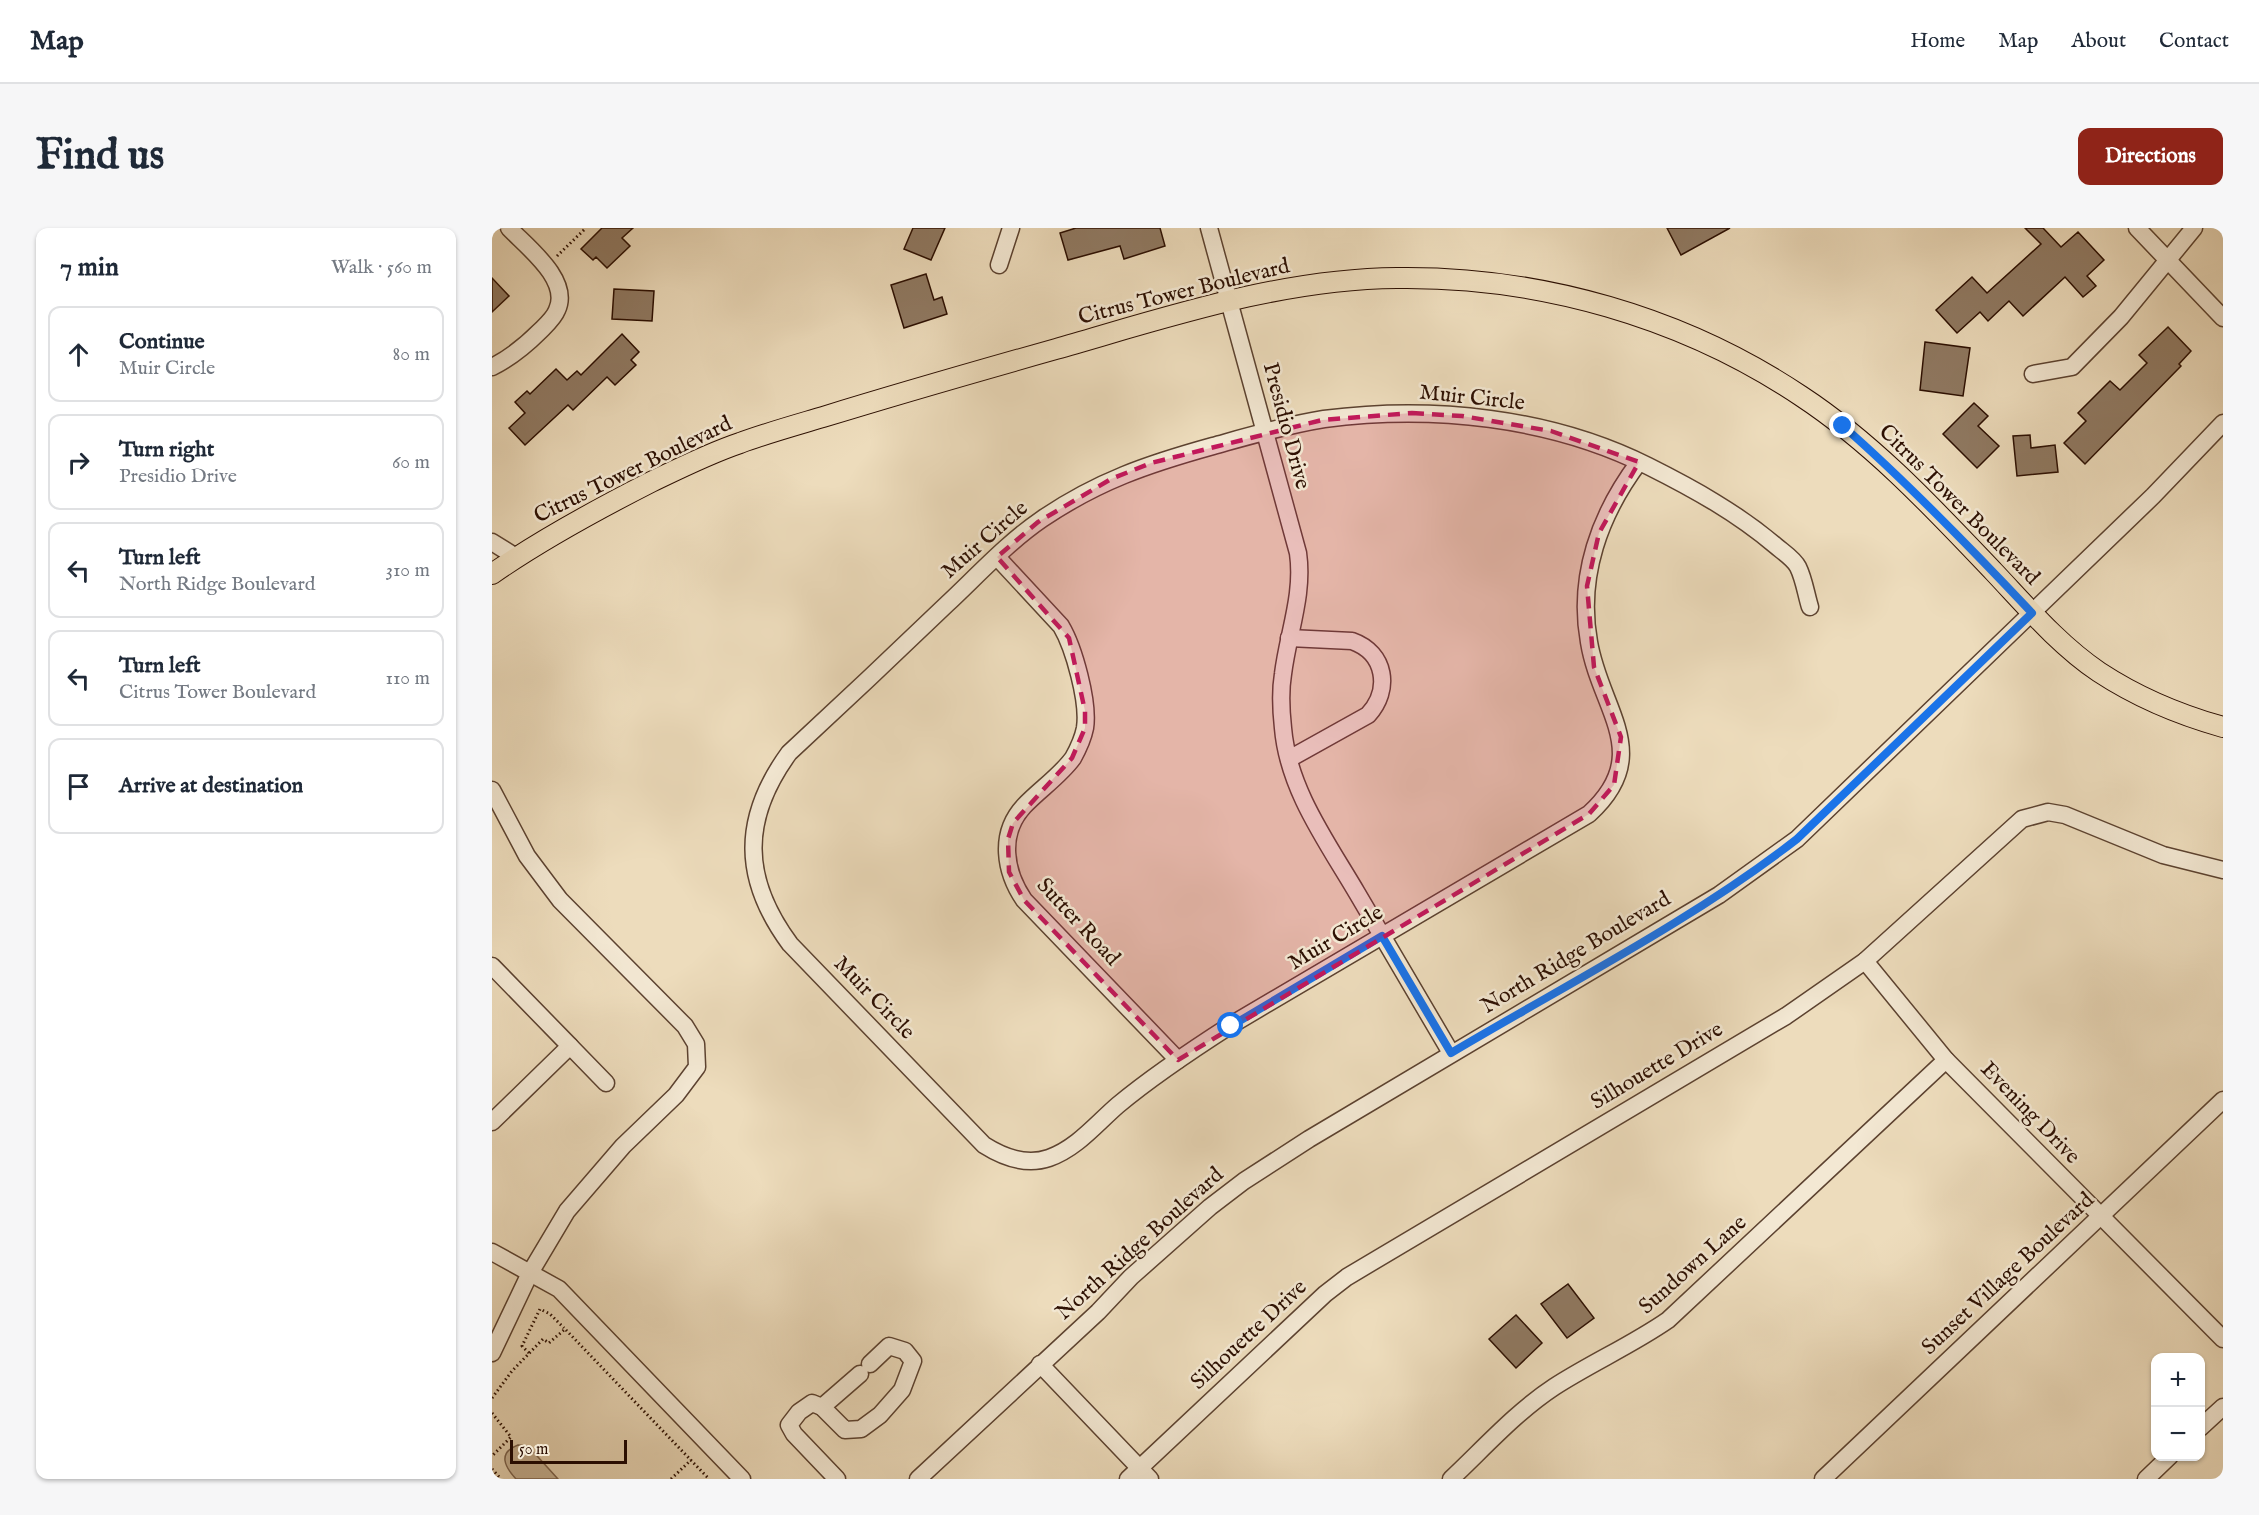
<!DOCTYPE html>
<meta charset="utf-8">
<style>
:root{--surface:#fff;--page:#f6f6f7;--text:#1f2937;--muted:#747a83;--line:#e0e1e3;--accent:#8f2418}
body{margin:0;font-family:"IM FELL English",serif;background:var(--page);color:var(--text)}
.controls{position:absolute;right:18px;bottom:18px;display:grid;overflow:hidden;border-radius:12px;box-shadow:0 2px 4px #0004}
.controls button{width:54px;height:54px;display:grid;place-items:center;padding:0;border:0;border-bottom:2px solid var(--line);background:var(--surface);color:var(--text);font:30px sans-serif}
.scale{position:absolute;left:18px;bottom:15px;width:117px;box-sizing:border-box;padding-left:6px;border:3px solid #2c0f02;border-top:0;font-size:16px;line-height:21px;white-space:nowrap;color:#2c0f02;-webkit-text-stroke:4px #f3e8d3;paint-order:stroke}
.stop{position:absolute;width:18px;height:18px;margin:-14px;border:4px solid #1a73e8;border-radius:50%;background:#fff}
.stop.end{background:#1a73e8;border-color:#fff;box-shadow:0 2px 6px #0008}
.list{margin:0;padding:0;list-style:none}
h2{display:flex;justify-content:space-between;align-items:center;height:78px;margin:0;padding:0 24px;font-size:26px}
h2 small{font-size:20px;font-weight:400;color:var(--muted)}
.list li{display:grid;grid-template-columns:39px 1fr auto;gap:18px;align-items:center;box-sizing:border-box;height:96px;margin:0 12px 12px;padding:0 12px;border:2px solid var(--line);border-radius:12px}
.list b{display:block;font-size:22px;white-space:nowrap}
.list p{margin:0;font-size:20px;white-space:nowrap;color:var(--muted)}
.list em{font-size:20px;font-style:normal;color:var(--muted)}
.icon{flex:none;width:33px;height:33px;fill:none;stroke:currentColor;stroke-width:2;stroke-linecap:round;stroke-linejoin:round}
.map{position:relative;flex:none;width:1731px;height:1251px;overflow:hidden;border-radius:12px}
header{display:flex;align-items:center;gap:36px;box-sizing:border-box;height:84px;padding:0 30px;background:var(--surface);border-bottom:2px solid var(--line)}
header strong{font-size:28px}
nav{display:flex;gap:33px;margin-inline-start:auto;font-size:21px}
.intro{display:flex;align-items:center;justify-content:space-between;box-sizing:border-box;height:144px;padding:0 36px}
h1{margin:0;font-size:42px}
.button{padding:15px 27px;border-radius:12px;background:var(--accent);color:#fff;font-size:21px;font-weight:700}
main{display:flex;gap:36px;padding:0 36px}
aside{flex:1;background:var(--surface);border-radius:12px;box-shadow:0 2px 4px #0004}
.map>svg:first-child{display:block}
.green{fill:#ccb99c;stroke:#7c644f;stroke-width:1.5}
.building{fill:#907a63;stroke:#2c0f02;stroke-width:1.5}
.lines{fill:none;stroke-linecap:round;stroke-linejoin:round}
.minor-casing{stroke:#5c4230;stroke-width:19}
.major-casing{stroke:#2c0f02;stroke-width:22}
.path{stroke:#2c0f02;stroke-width:3;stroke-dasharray:1.5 3;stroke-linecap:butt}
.minor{stroke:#f3e8d3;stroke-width:16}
.major{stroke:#eddcbc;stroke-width:20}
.route{stroke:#1a73e8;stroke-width:8}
.marked{fill:#c2185b;fill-opacity:0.2;stroke:#c2185b;stroke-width:4.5;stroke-dasharray:12 8;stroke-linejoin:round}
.labels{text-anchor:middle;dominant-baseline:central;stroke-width:5;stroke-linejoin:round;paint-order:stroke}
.street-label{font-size:22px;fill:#2c0f02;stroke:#f3e8d3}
</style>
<header>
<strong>Map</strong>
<nav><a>Home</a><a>Map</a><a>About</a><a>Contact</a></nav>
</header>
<div class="intro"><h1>Find us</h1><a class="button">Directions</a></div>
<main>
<aside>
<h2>7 min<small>Walk · 560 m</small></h2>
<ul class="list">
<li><svg class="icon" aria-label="ahead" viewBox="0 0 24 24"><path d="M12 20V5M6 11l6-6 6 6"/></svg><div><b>Continue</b><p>Muir Circle</p></div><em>80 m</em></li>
<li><svg class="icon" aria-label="right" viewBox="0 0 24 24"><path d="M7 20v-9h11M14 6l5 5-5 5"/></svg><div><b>Turn right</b><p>Presidio Drive</p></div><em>60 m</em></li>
<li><svg class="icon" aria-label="left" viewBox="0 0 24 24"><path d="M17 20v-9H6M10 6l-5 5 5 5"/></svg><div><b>Turn left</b><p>North Ridge Boulevard</p></div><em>310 m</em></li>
<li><svg class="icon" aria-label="left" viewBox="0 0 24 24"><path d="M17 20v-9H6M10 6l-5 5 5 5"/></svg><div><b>Turn left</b><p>Citrus Tower Boulevard</p></div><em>110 m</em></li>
<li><svg class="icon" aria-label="arrive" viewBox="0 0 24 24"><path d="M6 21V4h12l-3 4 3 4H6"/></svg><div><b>Arrive at destination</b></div></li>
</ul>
</aside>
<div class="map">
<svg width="1731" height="1251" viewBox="0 0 1731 1251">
<rect width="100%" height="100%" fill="#eddcbc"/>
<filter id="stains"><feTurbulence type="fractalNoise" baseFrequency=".00333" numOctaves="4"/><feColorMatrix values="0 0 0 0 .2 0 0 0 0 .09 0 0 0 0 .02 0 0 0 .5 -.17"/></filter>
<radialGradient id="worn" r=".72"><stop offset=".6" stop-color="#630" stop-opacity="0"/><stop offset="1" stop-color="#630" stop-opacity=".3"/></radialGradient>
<path class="green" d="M26,1217l10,1 30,33h-42c-11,-12 -19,-26 2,-34z"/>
<g class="building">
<path d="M110,0h31l-11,10 8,8 -23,22 -11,-11 -3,3 -12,-11z"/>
<path d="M421,0h32l-14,32 -27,-11z"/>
<path d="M584,0h84l5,18 -41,13 -4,-13 -52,14 -8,-27z"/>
<path d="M1175,0h63l-49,27z"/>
<path d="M1533,0h18l18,19 17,-15 26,28 -17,16 9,10 -13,11 -18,-20 -42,39 -14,-15 -21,20 -8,-9 -23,21 -21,-23 36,-33 15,16 54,-49z"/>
<path d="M434,46l8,26 8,-3 5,17 -43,14 -13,-43z"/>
<path d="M0,50l17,18 -17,16z"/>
<path d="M122,61l40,2 -2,30 -40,-2z"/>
<path d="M1676,99l23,24 -12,13 2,2 -96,98 -21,-21 22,-22 -8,-8 32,-32 10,9 27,-27 -8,-8z"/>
<path d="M130,106l17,18 -8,8 5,5 -21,20 -8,-8 -34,33 -5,-5 -43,40 -16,-17 16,-15 -10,-11 12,-11 3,3 26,-25 11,11 10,-9 4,4z"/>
<path d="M1433,114l45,6 -7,48 -43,-6z"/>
<path d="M1482,175l14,13 -10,10 21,20 -22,22 -34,-34z"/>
<path d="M1538,207l1,13 24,-3 3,27 -41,4 -4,-40z"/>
<path d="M1076,1056l26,34 -27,20 -26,-34z"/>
<path d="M1024,1087l26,28 -26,25 -27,-29z"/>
</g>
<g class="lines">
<g class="minor-casing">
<g id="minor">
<path d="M717,0l89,325c6,42 -10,80 -15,121 -3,18 -2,36 0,54 5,61 44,114 74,165 31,53 63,107 94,160"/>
<path d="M1645,0l86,90"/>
<path d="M507,37l12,-37"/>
<path d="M0,139c18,-9 33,-21 48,-36 6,-6 14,-13 17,-21 14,-30 -30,-63 -48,-82"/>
<path d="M1541,146l39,-7 49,-50 73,-89"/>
<path d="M1147,234c-39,52 -62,114 -50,180 11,68 66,112 0,172l-358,211c-39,25 -77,50 -113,80 -22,19 -41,43 -69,53 -23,8 -46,-1 -65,-13l-194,-201c-48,-65 -49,-125 -1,-191 53,-49 106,-99 158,-149 31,-29 60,-61 95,-85 56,-38 106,-55 171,-73 36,-10 73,-21 111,-27 108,-14 226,-2 324,47 46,23 89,47 128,80 7,6 18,13 22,21 6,12 8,27 12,40"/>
<path d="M0,314l24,15"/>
<path d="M505,329l64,69c13,22 28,76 24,102 -2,10 -7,21 -12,30 -13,18 -34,32 -49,48 -26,28 -19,66 0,94l154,160"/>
<path d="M797,531l79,-44c23,-25 18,-62 -16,-74l-63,-3"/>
<path d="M0,562l35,66 33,44 125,126 11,18 1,23 -21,28 -53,51 -56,65 -37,62 -38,80"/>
<path d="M1373,733l81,99 277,279"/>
<path d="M0,738l78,80 -78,76"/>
<path d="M78,818l36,37"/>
<path d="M0,1024l67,37 183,190"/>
<path d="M548,1136l110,115"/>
<path d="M368,1146l-38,33 23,23 16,-1 19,-14 22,-25 11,-29 -8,-10 -16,-5 -19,18"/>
<path d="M330,1179l-10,-4 -13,9 -10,13 5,9 43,45"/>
<path d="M1708,1200l23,-21"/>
<path d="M426,1251l180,-167 33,-35 79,-70 34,-26 65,-42 410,-244 78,-56 356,-343 70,-73"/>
<path d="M636,1251l197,-185 22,-17 439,-261 79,-55 157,-142 26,-7 17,3 98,40 60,15"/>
<path d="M959,1251c33,-31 65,-67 103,-92 37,-24 78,-42 114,-67l278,-260"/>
<path d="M1331,1251l400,-379"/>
<path d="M1654,1251l24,-23"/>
</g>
</g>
<g class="major-casing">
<path id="major" d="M0,346c50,-35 104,-64 159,-92 29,-14 59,-29 89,-39 27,-10 56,-18 83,-26 78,-24 155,-46 233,-68 112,-32 224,-70 341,-71 142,-2 286,39 404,118 73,48 133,113 193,176 33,35 65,73 105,100 38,25 81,43 124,55"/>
</g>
<g class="path">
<path d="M65,28l29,-28"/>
<path d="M37,1125l-7,-7 18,-37 10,5 14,14"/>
<path d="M0,1170l20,-27 31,-32 6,4 16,-14 144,150"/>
<path d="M0,1185l19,24 -19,19"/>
<path d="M0,1241l9,10"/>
<path d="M179,1251l20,-19"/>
</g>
<use href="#minor" class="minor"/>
<use href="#major" class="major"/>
</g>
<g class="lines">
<path class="route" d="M739,798l151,-90 69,117c116,-69 239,-131 346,-214l235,-226c-61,-65 -122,-128 -189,-187"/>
</g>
<path class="marked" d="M920,185l50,3 89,15 88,31 -40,71 -12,53 7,81 27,70 -7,48 -25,29 -411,246 -154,-160 -15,-28 -1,-33 5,-16 59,-65 13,-30v-17l-16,-73 -72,-81 41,-35 73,-43 40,-16 171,-43z"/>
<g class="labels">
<g class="street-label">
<text transform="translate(692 64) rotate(-14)">Citrus Tower Boulevard</text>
<text transform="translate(980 170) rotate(6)">Muir Circle</text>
<text transform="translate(794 198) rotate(75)">Presidio Drive</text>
<text transform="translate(141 242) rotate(-26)">Citrus Tower Boulevard</text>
<text transform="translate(1467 277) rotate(45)">Citrus Tower Boulevard</text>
<text transform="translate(493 312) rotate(-41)">Muir Circle</text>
<text transform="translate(586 694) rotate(47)">Sutter Road</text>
<text transform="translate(844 710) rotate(-31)">Muir Circle</text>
<text transform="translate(1084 725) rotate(-31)">North Ridge Boulevard</text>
<text transform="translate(382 770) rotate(46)">Muir Circle</text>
<text transform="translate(1165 838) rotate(-31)">Silhouette Drive</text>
<text transform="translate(1538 885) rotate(46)">Evening Drive</text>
<text transform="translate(648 1016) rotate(-42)">North Ridge Boulevard</text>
<text transform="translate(1201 1037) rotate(-42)">Sundown Lane</text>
<text transform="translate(1516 1046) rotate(-43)">Sunset Village Boulevard</text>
<text transform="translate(757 1107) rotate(-43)">Silhouette Drive</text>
</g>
</g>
<rect width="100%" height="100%" filter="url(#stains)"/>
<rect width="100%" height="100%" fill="url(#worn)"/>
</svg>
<div class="controls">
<button>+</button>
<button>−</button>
</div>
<div class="scale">50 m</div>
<div class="stop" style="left:739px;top:798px"></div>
<div class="stop end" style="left:1351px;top:198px"></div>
</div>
</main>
